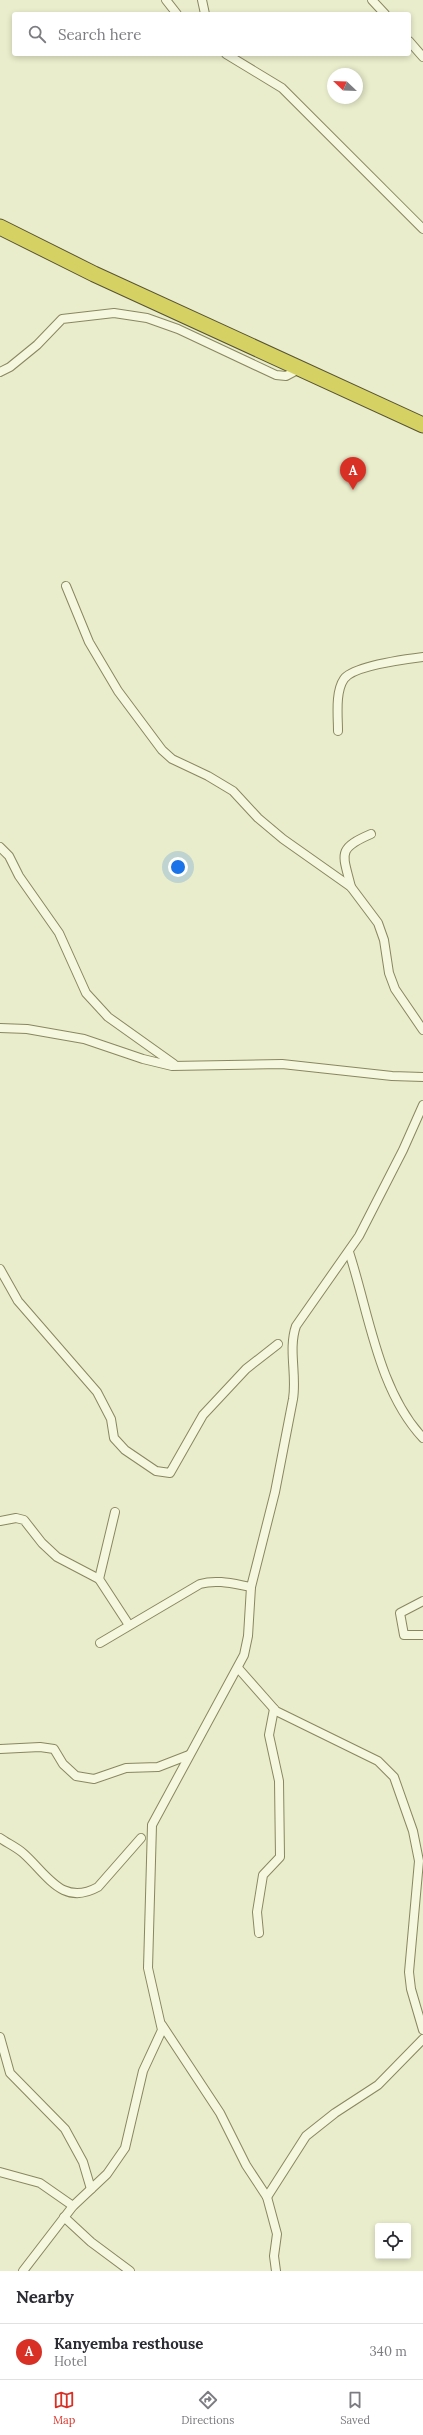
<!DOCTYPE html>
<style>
:root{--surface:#fff;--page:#f2f2f3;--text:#2b2b33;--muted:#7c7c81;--line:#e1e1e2;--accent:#d93025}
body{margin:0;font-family:Lora,serif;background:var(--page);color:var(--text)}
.controls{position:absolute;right:12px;bottom:12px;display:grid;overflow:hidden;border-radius:4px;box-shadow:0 2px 6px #0003}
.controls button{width:36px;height:36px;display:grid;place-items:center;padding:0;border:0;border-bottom:1px solid var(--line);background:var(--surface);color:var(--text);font:20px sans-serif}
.compass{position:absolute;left:327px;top:68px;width:36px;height:36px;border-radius:50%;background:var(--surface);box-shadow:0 2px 6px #0003;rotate:293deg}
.you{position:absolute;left:178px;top:867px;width:14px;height:14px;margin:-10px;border:3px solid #fff;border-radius:50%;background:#1a73e8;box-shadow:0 0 0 6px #1a73e833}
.badge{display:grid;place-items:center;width:26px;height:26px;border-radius:50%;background:var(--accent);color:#fff;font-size:13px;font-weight:700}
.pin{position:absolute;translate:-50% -33px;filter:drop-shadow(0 1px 2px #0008)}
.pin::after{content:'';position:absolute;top:21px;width:14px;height:12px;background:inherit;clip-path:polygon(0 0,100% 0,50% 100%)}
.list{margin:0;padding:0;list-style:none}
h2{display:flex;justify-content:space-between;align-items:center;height:52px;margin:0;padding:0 16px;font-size:17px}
h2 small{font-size:13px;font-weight:400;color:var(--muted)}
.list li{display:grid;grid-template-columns:26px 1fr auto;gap:12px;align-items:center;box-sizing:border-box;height:56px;padding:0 16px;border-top:1px solid var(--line)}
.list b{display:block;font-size:15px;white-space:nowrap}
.list p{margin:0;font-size:13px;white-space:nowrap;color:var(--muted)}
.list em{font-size:13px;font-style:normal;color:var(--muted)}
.icon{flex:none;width:22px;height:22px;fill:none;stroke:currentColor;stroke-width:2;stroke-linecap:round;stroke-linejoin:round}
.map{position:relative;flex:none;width:423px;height:2271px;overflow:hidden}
.search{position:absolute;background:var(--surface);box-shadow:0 2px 6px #0003;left:12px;right:12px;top:12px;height:44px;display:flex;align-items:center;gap:10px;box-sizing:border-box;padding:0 14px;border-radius:4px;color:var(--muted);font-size:15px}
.sheet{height:108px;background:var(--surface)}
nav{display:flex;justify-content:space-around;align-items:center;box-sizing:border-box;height:56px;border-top:1px solid var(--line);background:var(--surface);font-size:11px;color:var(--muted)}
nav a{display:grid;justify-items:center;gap:2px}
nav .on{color:var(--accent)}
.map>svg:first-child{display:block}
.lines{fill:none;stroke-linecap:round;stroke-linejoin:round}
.street-casing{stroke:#898760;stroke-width:10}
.highway-casing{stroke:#575334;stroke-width:17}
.street{stroke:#f5f8de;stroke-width:8}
.highway{stroke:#d5d263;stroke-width:15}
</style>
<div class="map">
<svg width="423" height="2271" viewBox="0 0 423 2271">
<rect width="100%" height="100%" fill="#e9edcb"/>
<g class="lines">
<g class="street-casing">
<g id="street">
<path d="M166,0l11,14"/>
<path d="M202,0l3,14"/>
<path d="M372,0l13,14"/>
<path d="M409,41l14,16"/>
<path d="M226,54l56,34 141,141"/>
<path d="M0,372l10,-5 27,-22 25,-26 52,-6 33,5 31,11 98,46 10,1 15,-8"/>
<path d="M66,586l23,56 29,49 44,59 10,9 36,17 25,15 25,27 25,21 68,48 27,36 6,17 5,33 6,16 28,41"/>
<path d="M338,731c0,-15 -3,-39 6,-52 9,-13 63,-20 79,-22"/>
<path d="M0,847l9,9 10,20 40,57 27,60 22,24 66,47"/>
<path d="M351,887c-8,-33 -15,-38 20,-53"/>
<path d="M0,1028l27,1 57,10 59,20 29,7 110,-2 110,12 31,1"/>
<path d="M349,1252c20,61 29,138 74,186"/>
<path d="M0,1269l18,32 79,91 14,27 3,19 11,12 31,21 14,2 33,-58 43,-46 32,-25"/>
<path d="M115,1512l-16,67 30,46"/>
<path d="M0,1521l16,-3 8,2 18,23 15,14 42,22"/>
<path d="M423,1601l-23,12 4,22h19"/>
<path d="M100,1643l100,-59c17,-5 34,0 51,3"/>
<path d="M238,1668l38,43 102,50 16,16 19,54 6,30 -10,111 2,17 12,41"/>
<path d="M0,1749l40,-2 14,2 9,15 13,12 18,3 32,-11 32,-1 31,-12"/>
<path d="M0,1838c7,5 16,9 23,15 24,21 39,54 75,34l43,-49"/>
<path d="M259,1933l-2,-21 6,-37 17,-18 -1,-76 -10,-46 5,-26"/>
<path d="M162,2025l58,88 26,52 21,32 10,37 -3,22 2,15"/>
<path d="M0,2037l10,36 55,56 18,33 8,27"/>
<path d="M0,2172l40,11 33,23"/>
<path d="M267,2197l39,-61 29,-23 43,-28 45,-46"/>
<path d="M64,2217l27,25 39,29"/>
<path d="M23,2271l50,-65 34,-32 18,-26 18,-77 19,-41 -14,-62 4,-143 92,-170 4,-19 3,-49 24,-95 18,-93c4,-24 -5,-50 3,-73l63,-90 44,-86 20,-45"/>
</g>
</g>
<g class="highway-casing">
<path id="highway" d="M0,227l94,47 329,151"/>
</g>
<use href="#street" class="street"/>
<use href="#highway" class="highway"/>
</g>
</svg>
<div class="controls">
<button><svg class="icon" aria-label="locate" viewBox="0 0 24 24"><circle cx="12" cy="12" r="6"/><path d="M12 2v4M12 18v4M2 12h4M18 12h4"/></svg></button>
</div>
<svg class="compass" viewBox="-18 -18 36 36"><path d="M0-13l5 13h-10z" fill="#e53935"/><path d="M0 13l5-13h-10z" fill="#7c7c81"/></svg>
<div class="you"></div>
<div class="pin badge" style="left:353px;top:490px">A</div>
<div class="search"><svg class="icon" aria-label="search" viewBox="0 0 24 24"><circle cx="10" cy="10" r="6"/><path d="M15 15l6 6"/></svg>Search here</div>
</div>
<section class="sheet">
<h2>Nearby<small></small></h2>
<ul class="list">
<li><span class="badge">A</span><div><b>Kanyemba resthouse</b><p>Hotel</p></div><em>340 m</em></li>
</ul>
</section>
<nav>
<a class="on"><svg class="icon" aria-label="map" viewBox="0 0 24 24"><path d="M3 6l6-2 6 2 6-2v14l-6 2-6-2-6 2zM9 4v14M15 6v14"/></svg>Map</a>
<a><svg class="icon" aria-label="directions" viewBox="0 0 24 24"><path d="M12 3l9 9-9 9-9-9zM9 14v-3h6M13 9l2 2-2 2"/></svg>Directions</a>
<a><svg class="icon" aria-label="saved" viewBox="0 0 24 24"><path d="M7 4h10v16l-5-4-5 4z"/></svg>Saved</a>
</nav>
